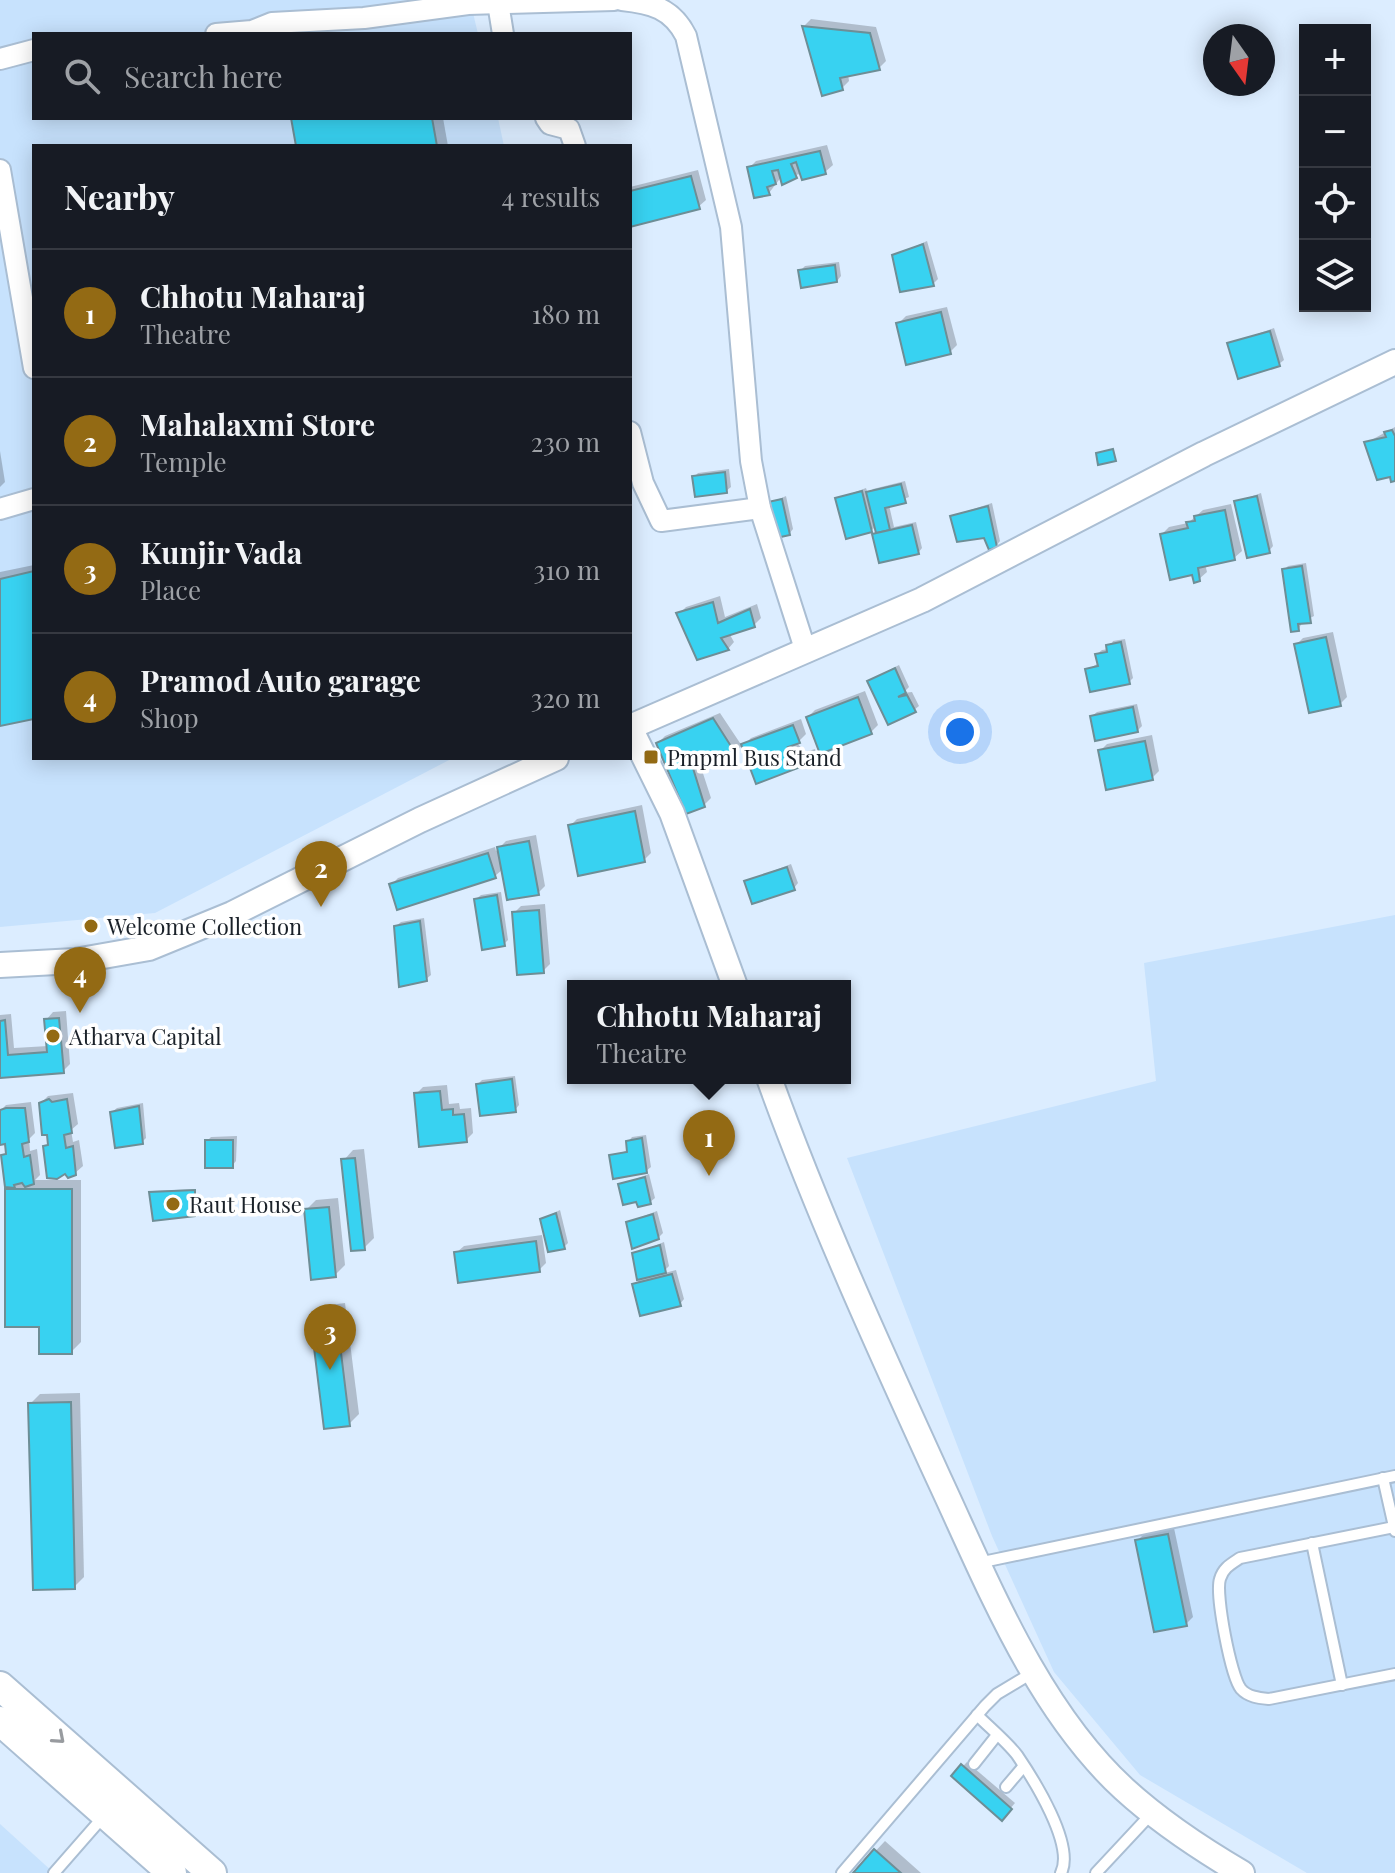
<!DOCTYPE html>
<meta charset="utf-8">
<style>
:root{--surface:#171b24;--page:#242831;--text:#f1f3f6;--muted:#9ea1a6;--line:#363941;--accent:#936a14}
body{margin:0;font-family:"Playfair Display",serif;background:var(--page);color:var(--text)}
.controls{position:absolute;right:24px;top:24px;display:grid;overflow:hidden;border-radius:0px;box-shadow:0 4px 20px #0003}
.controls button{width:72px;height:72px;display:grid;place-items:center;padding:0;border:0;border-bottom:2px solid var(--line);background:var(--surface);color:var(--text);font:40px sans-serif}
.compass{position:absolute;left:1203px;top:24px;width:72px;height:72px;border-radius:50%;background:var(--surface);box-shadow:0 4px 20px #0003;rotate:166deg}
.you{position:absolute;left:960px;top:732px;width:28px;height:28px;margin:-20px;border:6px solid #fff;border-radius:50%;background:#1a73e8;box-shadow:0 0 0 12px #1a73e833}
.badge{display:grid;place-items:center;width:52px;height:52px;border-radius:50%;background:var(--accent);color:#fff;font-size:26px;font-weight:700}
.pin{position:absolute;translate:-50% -66px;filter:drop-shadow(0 2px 4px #0008)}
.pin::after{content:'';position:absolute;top:42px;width:28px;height:24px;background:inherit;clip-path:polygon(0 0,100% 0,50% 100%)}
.popup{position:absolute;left:567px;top:980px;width:284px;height:104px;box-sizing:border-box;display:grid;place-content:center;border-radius:0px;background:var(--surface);filter:drop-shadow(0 2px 6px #0005);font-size:26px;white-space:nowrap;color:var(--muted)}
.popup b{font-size:30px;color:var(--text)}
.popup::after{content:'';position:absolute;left:50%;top:100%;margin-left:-16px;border:16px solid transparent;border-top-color:var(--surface)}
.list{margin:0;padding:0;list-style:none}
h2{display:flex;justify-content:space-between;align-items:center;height:104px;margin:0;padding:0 32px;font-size:34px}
h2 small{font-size:26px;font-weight:400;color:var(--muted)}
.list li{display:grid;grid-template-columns:52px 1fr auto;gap:24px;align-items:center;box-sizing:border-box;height:128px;padding:0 32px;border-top:2px solid var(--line)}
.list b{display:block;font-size:30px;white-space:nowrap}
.list p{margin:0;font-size:26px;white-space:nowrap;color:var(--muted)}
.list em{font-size:26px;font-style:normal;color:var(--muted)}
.icon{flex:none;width:44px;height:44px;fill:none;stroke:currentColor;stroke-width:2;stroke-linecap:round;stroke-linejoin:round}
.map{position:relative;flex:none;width:1395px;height:1873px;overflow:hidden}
.search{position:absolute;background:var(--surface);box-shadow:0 4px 20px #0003;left:32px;top:32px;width:600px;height:88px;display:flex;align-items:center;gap:20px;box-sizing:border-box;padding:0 28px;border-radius:0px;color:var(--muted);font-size:30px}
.panel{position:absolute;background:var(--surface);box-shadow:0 4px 20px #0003;left:32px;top:144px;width:600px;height:616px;border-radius:0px}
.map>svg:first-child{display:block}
.built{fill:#c7e2fd}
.shadow{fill:#0003}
.building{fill:#38d2f1;stroke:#6e8e96;stroke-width:2}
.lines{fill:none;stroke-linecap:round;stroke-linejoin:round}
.service-casing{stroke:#aabed3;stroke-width:14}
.minor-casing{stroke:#aabed3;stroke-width:24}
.tertiary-casing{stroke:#aabed3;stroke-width:28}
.secondary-casing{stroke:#aabed3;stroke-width:32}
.service{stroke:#fff;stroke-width:10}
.minor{stroke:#fff;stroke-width:20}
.tertiary{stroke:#fff;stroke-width:24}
.secondary{stroke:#fff;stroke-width:28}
.oneway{stroke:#989b9f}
.poi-dot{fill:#936a14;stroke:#fff;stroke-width:3}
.labels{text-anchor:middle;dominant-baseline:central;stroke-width:7;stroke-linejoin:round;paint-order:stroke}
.poi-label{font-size:22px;fill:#1a2129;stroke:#fff;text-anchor:start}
</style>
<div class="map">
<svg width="1395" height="1873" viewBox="0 0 1395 1873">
<rect width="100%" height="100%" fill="#dcedff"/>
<g class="built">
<path d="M0,0h470l8,34h-444v84h464l6,28h-470v612h419l-298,155 -155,14z"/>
<path d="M1395,915v958h-88l-167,-98 -86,-103 -62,-136 -145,-378 309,-77 -12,-118z"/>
<path d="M0,1824l54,49h-54z"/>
</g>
<g class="shadow">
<path d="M811,19l65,8 10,34 -7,7 -31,6 1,7 -7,7 -18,5 -20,-67z"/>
<path d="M293,118h150l5,28h-149z"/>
<path d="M827,145l6,20 -8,7 -43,4 -13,17 -20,-25 7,-7z"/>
<path d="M698,170l8,30 -8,7 -68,18v-38z"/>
<path d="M927,241l11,38 -5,5 -39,-28z"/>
<path d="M839,262l2,14 -4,5 -37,-10 5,-5z"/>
<path d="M947,307l10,38 -7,7 -51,-29 7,-7z"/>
<path d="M1274,328l10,32 -5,4 -49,-20z"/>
<path d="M1395,427v51l-29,-35z"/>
<path d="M0,451l5,31 -5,5z"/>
<path d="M729,469l2,18 -5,4 -32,-14 4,-4z"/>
<path d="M905,481l4,16 -20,8 5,22 22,-5 6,26 -4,5 -37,8 -6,-34 -4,4 -34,-32 29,-11 2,6 5,-5z"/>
<path d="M1261,493l12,53 -4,5 -33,-49z"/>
<path d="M786,496l7,33 -4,5 -19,-31z"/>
<path d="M992,503l8,38 -4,5 -44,-30z"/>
<path d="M1231,504l11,47 -8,7 -29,6 2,8 -8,7 -37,-45 7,-7 19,-4 15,-13z"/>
<path d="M1306,563l8,53 -12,6 -3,7 -15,-59 4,-4z"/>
<path d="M34,565v152l-34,7v-152z"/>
<path d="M720,596l5,21 32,-13 4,14 -7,7 -25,8 5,9 -6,7 -49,-35 7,-7z"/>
<path d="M1333,632l14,65 -7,7 -44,-59 7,-7z"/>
<path d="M1125,639l8,39 -4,4 -41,-13 11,-6 -2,-9 5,-4 7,-1 4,-8z"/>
<path d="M899,665l10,22 -6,6 9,-1 7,14 -5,4 -45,-29z"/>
<path d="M865,691l13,34 -7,7 -63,-15 7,-7z"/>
<path d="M1137,704l5,22 -5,5 -45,-15 5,-4z"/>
<path d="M720,713l22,33 -7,6 -36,9 12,37 -7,7 -46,-62 7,-7z"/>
<path d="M801,719l5,15 -9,9 8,9 10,-3 2,6 -7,7 -66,-17 7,-7z"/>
<path d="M1152,735l7,36 -7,7 -52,-27 7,-7z"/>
<path d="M642,805l9,48 -7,7 -74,-34 7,-7z"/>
<path d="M536,835l9,51 -7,7 -35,-24 -8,7 -104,9 7,-7 97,-31 1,4 10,-10z"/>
<path d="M791,864l7,19 -4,5 -47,-7z"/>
<path d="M501,892l7,48 -4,4 -28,-45 5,-4z"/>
<path d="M545,904l5,60 -7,7 -29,-58 7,-7z"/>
<path d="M424,918l7,57 -5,4 -30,-53 5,-4z"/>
<path d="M66,1011l4,53 -7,7 -63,5v-61l11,-1 3,34 34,-2 -2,-26 7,-8z"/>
<path d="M515,1076l4,29 -4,5 -37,-26 4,-4z"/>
<path d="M447,1085l2,19 10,-1 1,6 11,-1 2,25 -7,7 -50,-46 7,-7z"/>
<path d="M73,1093l5,31 -7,6 2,12 6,-2 4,26 -8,7 -26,3 -4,-29 5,-5 -9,-39 7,-7z"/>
<path d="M31,1102l4,31 -6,6 1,12 7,-2 3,26 -5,5h46v162l-10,10 -30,-27 -34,-135 6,-6 -10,-28 5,-5 -8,-23v-17l6,-6z"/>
<path d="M143,1103l3,35 -4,4 -30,-30 5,-4z"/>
<path d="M646,1135l5,32 -5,4 -35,-15 18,-6 -1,-8 4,-5z"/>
<path d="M237,1136l-1,25 -4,5 -25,-25 4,-4z"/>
<path d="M364,1149l10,89 -10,10 -20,-88 9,-10z"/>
<path d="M649,1174l6,24 -5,4 -30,-17z"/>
<path d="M196,1189l-1,25 -44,-21 1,-2z"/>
<path d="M338,1198l7,67 -10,10 -29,-65 10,-10z"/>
<path d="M560,1210l8,33 -4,4 -22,-28z"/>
<path d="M657,1211l6,22 -5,5 -30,-16z"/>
<path d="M542,1235l4,28 -7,7 -83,-17 8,-7z"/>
<path d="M664,1242l5,24 -8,8 15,-4 8,29 -4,5 -46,-19 5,-5 -5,-26z"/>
<path d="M345,1303l14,111 -10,10 -36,-109 9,-9z"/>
<path d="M80,1393l4,184 -10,10 -44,-183 10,-10z"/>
<path d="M1174,1528l19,89 -7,7 -49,-83 7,-7z"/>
<path d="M967,1762l48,41 -13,15 -48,-42z"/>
<path d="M885,1841l36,32h-66z"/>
</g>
<g class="building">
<path d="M802,26l68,7 10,37 -40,8 3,12 -21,6z"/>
<path d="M291,118h141l5,28h-141z"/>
<path d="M820,151l6,23 -24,6 -6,-18 -5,2 6,14 -15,7 -4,-15 -6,1 4,13 -9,3 3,8 -16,3 -7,-31z"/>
<path d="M691,176l9,33 -70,18v-36z"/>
<path d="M923,244l11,42 -34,6 -8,-37z"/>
<path d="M835,265l2,17 -36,6 -3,-18z"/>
<path d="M941,312l10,42 -45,11 -10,-42z"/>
<path d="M1270,331l10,35 -42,13 -11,-36z"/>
<path d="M1392,430l3,6v45l-4,1 -1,-5 -13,3 -13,-38 22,-5 -2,-5z"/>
<path d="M1113,449l3,12 -18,4 -2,-12z"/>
<path d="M725,472l2,21 -32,4 -3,-21z"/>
<path d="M901,484l5,19 -21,5 5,22 -14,3 -10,-41z"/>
<path d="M862,491l10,41 -26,7 -11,-41z"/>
<path d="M1257,496l13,57 -23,5 -13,-57z"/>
<path d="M782,499l8,36 -14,3 -8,-36z"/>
<path d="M988,506l9,41 -8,3 -5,-12 -27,4 -7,-26z"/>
<path d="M1225,510l10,50 -37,8 2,13 -6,2 -2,-8 -22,5 -10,-46 28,-6 -2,-6 9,-1 -1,-5z"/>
<path d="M912,525l7,29 -40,9 -7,-29z"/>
<path d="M1302,566l9,57 -13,1 1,7 -8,1 -9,-63z"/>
<path d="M34,571v148l-34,7v-147z"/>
<path d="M713,602l5,21 32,-14 5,18 -34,11 8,12 -32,10 -21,-47z"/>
<path d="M1326,637l15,69 -32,7 -15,-69z"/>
<path d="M1121,642l9,42 -40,8 -5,-23 13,-3 -3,-12 12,-2 -1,-7z"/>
<path d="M895,668l11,25 -8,4 9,-2 9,17 -28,13 -21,-44z"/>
<path d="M858,697l14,37 -52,20 -14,-37z"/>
<path d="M1133,707l5,25 -43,9 -5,-25z"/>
<path d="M713,718l23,36 -44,11 13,42 -19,7 -30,-71z"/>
<path d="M793,725l7,18 -12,4 9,11 11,-3 3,8 -55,21 -15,-40z"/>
<path d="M1145,741l8,39 -47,10 -8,-40z"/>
<path d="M635,811l10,51 -67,14 -10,-51z"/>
<path d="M529,841l10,54 -32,5 -10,-53z"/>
<path d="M488,853l8,25 -99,32 -8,-26z"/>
<path d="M787,867l8,23 -43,14 -8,-23z"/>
<path d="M497,895l8,51 -23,4 -8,-51z"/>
<path d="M539,910l5,63 -27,2 -5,-63z"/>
<path d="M420,921l7,60 -28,6 -5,-61z"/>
<path d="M59,1018l5,55 -64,5v-57l5,-1 3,35 39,-3 -3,-33z"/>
<path d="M512,1079l4,33 -36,4 -4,-32z"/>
<path d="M440,1091l2,19 11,-1v6l11,-1 3,28 -48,5 -5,-54z"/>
<path d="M49,1099l3,3 15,-3 5,34 -8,2 2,13 7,-2 3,29 -8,3 -3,-4 -8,5 -10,-1 -4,-32 5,-1 -1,-10h-5l-3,-32z"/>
<path d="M139,1106l4,38 -28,4 -5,-36z"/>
<path d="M6,1108h19l4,34 -7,2 2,13 6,-2 4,29 -9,3 -3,-4 -8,2 1,3 -10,-1 -4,-32 5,-1 -1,-10 -5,1v-35z"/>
<path d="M642,1138l5,35 -34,6 -4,-24 18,-3 -1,-11z"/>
<rect x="205" y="1140" width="28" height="28"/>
<path d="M355,1158l10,92 -14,1 -10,-92z"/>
<path d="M645,1177l6,27 -13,3 -2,-5 -13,3 -5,-21z"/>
<path d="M5,1189h67v165h-33v-27h-34z"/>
<path d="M195,1190v26l-42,5 -4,-29z"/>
<path d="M329,1207l7,70 -25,3 -7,-71z"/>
<path d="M556,1213l9,36 -17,3 -8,-33z"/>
<path d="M653,1214l6,25 -27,10 -6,-27z"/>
<path d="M536,1241l4,31 -82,11 -4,-31z"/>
<path d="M660,1245l6,28 -29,7 -5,-27z"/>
<path d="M672,1274l9,32 -41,10 -8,-32z"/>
<path d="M336,1312l14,114 -26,3 -14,-114z"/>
<path d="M71,1402l4,187 -42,1 -5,-187z"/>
<path d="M1168,1534l19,92 -33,6 -19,-92z"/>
<path d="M961,1764l51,45 -10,12 -51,-45z"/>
<path d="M874,1849l27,24h-48z"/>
</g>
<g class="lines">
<g class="service-casing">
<g id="service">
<path d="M1383,1478l12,53"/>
<path d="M1394,1527l-154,31c-9,6 -17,10 -20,21 -5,15 11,98 21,110 7,8 18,9 28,10l126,-25"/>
<path d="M1312,1543l30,142"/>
<path d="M978,1563l417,-87"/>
<path d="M977,1715c13,13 29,26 40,40 17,25 58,90 44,118"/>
<path d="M974,1764l23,-29"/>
<path d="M1006,1787l17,-20"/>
<path d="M54,1873l49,-56"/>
<path d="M842,1873l143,-167 12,-12 35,-21"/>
<path d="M1096,1873l56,-60"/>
</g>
</g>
<g class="minor-casing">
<g id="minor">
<path d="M622,0c29,3 50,8 64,36l45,191 20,234 9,47 46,144"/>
<path d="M498,3l5,31"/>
<path d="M216,34l36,-3 20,-8 92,-5 104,-14 146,-4"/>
<path d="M0,59l34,-9"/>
<path d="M546,118l4,6 19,5 6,17"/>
<path d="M0,170l34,198"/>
<path d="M630,432l13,51 18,38 99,-13"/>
<path d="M0,509l34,-10"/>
</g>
</g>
<g class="tertiary-casing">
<g id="tertiary">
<path d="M630,727l292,-127 282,-146 191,-92"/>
<path d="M630,728l42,85 63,173"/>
<path d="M0,965l75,-4 74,-13 83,-34 188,-94 136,-62"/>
<path d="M769,1078c49,136 110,270 170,401 49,105 98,230 185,310 35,32 77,60 118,84"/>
</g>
</g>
<g class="secondary-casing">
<g id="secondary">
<path d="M0,1686l212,187"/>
<path d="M0,1721l172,152"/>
</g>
</g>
<use href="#service" class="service"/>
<use href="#minor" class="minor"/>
<use href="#tertiary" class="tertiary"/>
<use href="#secondary" class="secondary"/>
</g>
<defs><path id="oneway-chevron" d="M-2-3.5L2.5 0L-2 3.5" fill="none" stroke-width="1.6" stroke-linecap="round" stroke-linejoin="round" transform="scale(2)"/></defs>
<use class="oneway" href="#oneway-chevron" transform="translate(59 1738) rotate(41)"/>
<g class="poi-dot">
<rect x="643" y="749" width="16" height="16" rx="4"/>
<circle cx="91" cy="926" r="8"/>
<circle cx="53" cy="1036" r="8"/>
<circle cx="173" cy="1204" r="8"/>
</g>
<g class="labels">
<g class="poi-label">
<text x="667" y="757">Pmpml Bus Stand</text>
<text x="107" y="926">Welcome Collection</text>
<text x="69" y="1036">Atharva Capital</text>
<text x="189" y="1204">Raut House</text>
</g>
</g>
</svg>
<div class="controls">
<button>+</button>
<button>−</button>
<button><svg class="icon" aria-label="locate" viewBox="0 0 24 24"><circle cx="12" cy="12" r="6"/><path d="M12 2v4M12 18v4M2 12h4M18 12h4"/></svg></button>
<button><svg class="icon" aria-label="layers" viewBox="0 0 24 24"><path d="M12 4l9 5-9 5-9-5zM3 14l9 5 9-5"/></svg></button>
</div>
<svg class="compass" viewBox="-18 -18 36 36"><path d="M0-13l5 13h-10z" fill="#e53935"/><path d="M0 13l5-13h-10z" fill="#9ea1a6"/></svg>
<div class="you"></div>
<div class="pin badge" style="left:709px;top:1176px">1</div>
<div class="popup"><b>Chhotu Maharaj</b>Theatre</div>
<div class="pin badge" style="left:321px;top:907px">2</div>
<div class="pin badge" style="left:330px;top:1370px">3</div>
<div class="pin badge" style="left:80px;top:1013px">4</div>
<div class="search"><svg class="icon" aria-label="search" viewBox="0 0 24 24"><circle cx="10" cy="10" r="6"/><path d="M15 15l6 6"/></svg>Search here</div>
<section class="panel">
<h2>Nearby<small>4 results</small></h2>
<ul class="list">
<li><span class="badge">1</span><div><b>Chhotu Maharaj</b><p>Theatre</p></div><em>180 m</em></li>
<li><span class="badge">2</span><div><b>Mahalaxmi Store</b><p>Temple</p></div><em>230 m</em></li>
<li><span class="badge">3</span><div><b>Kunjir Vada</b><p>Place</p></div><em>310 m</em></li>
<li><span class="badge">4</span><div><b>Pramod Auto garage</b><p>Shop</p></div><em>320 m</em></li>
</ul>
</section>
</div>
